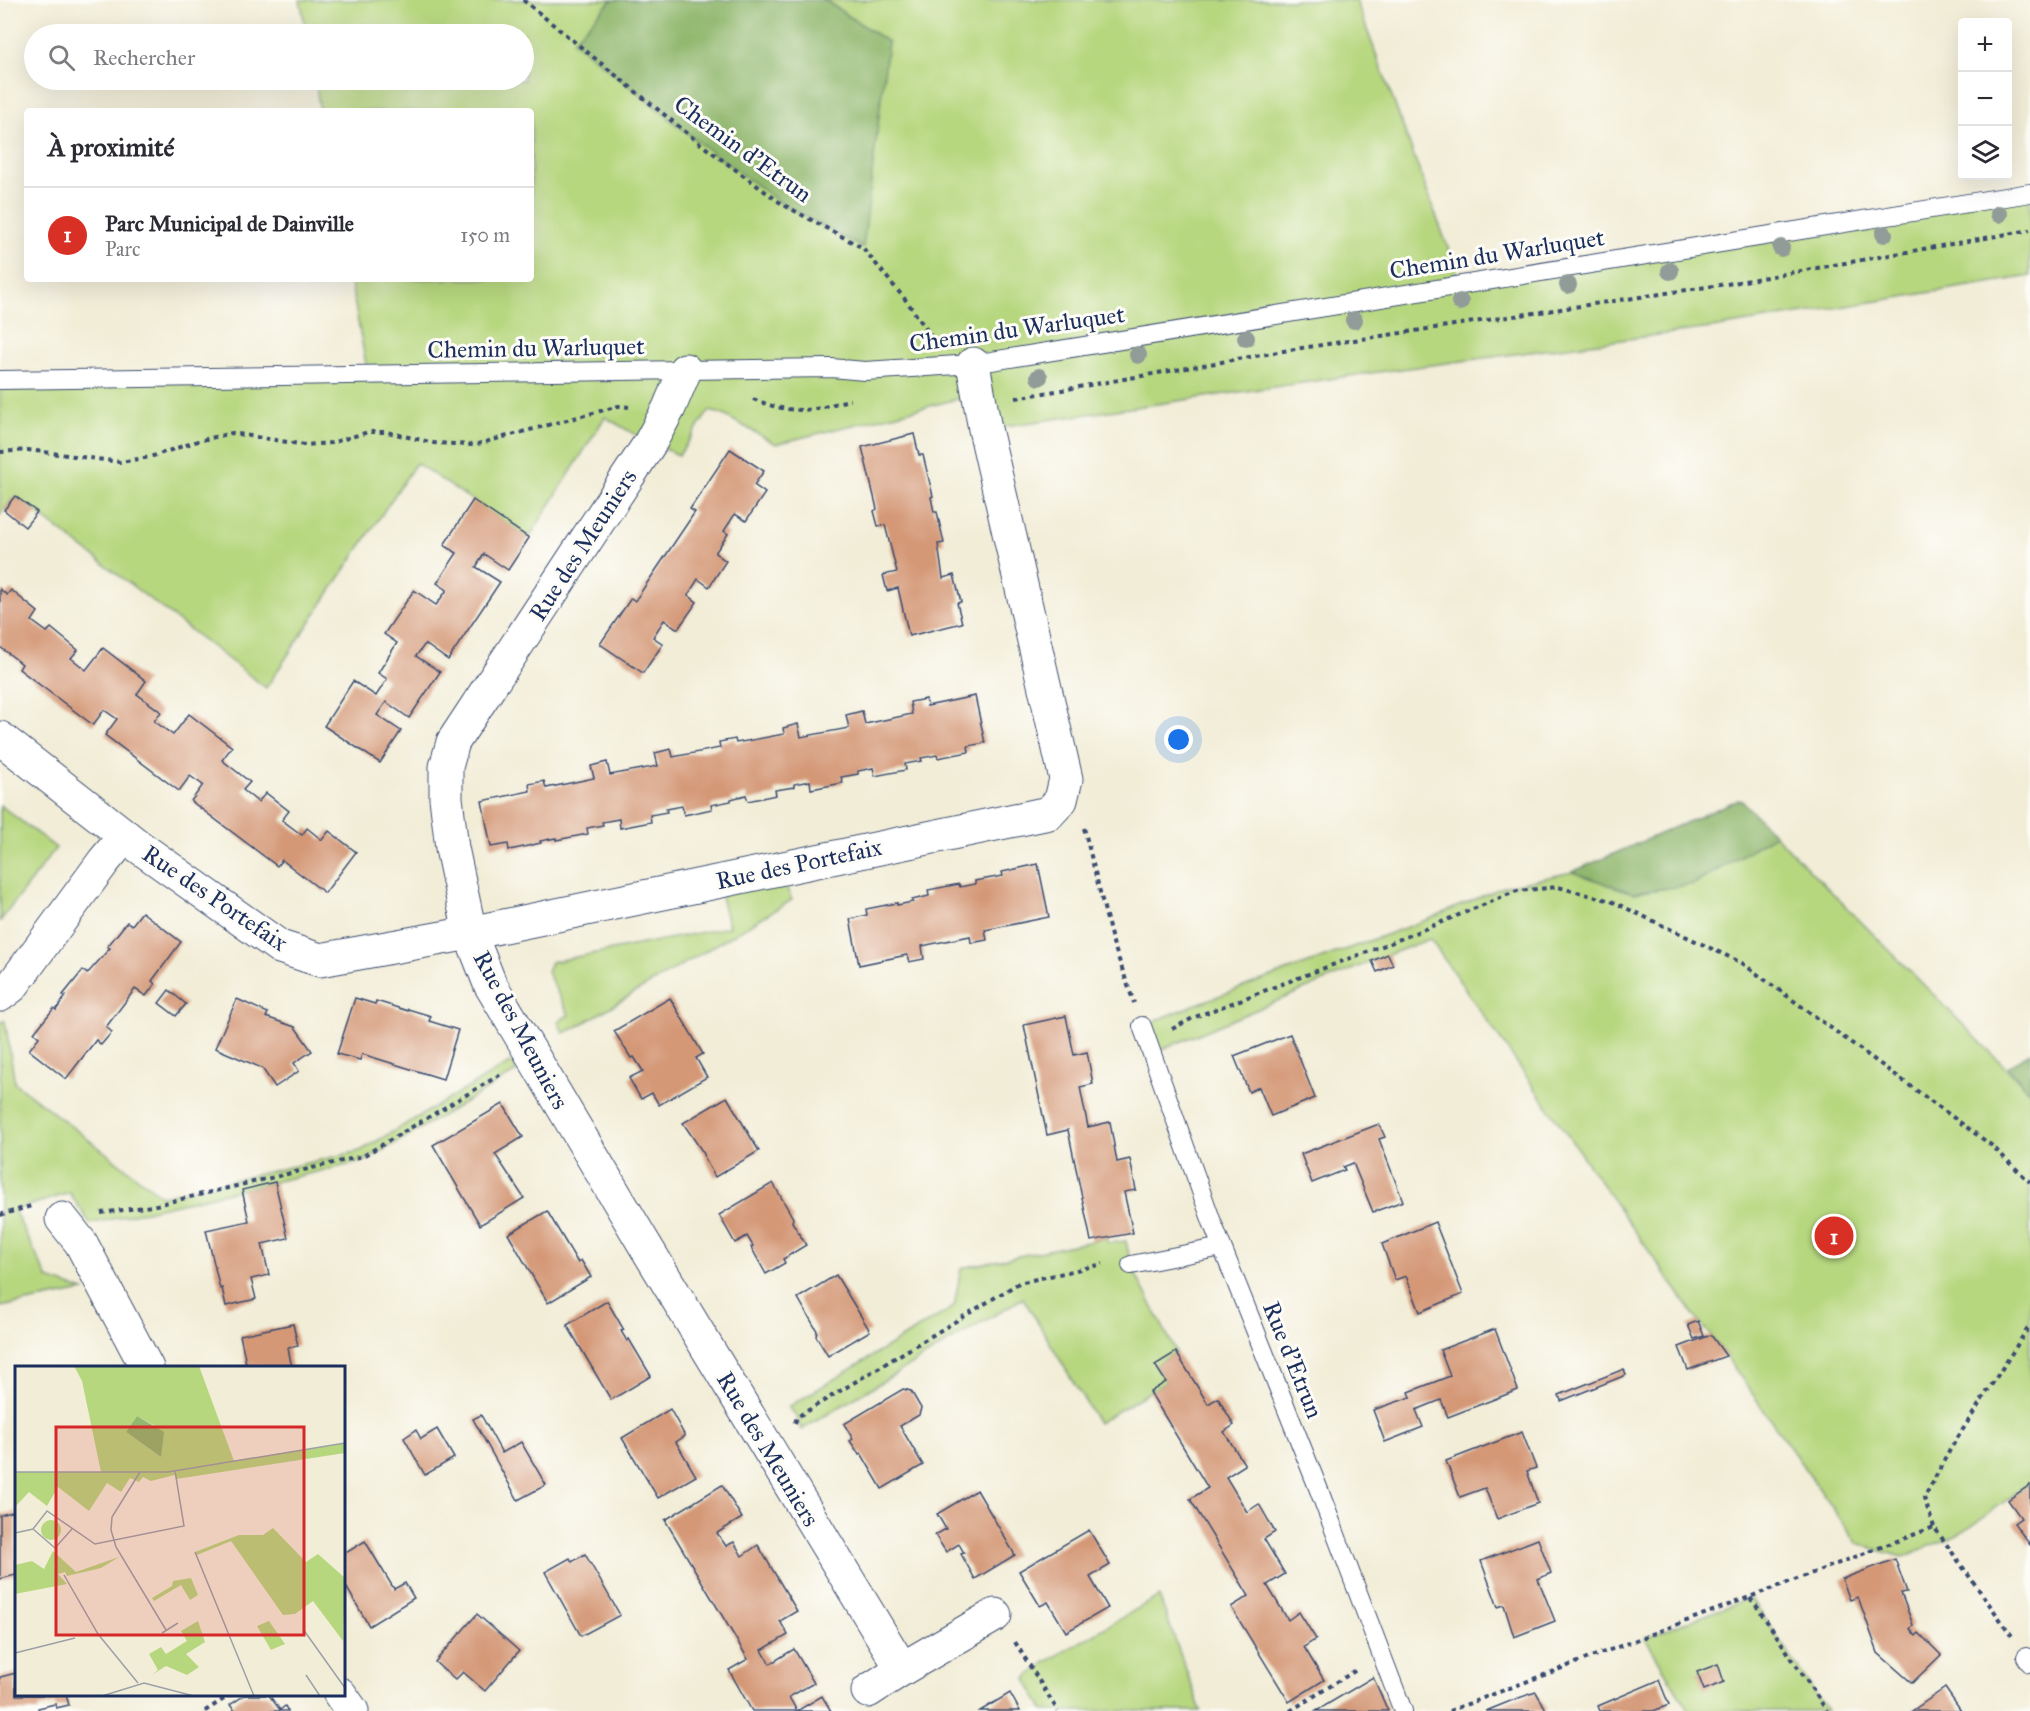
<!DOCTYPE html>
<html lang="fr">
<meta charset="utf-8">
<style>
:root{--surface:#fff;--page:#f7f7f7;--text:#2b2b33;--muted:#7c7c81;--line:#e1e1e2;--accent:#d93025}
body{margin:0;font-family:"IM FELL Great Primer",serif;background:var(--page);color:var(--text)}
.controls{position:absolute;right:18px;top:18px;display:grid;overflow:hidden;border-radius:6px;box-shadow:0 6px 24px #0002}
.controls button{width:54px;height:54px;display:grid;place-items:center;padding:0;border:0;border-bottom:2px solid var(--line);background:var(--surface);color:var(--text);font:30px sans-serif}
.you{position:absolute;left:1179px;top:740px;width:21px;height:21px;margin:-15px;border:4px solid #fff;border-radius:50%;background:#1a73e8;box-shadow:0 0 0 9px #1a73e833}
.badge{display:grid;place-items:center;width:39px;height:39px;border-radius:50%;background:var(--accent);color:#fff;font-size:20px;font-weight:700}
.pin{position:absolute;translate:-50% -50%;border:3px solid #fff;box-shadow:0 2px 6px #0006}
.list{margin:0;padding:0;list-style:none}
h2{display:flex;justify-content:space-between;align-items:center;height:78px;margin:0;padding:0 24px;font-size:26px}
h2 small{font-size:20px;font-weight:400;color:var(--muted)}
.list li{display:grid;grid-template-columns:39px 1fr auto;gap:18px;align-items:center;box-sizing:border-box;height:96px;padding:0 24px;border-top:2px solid var(--line)}
.list b{display:block;font-size:22px;white-space:nowrap}
.list p{margin:0;font-size:20px;white-space:nowrap;color:var(--muted)}
.list em{font-size:20px;font-style:normal;color:var(--muted)}
.icon{flex:none;width:33px;height:33px;fill:none;stroke:currentColor;stroke-width:2;stroke-linecap:round;stroke-linejoin:round}
.map{position:relative;flex:none;width:2030px;height:1711px;overflow:hidden}
.search{position:absolute;background:var(--surface);box-shadow:0 6px 24px #0002;left:24px;top:24px;width:510px;height:66px;display:flex;align-items:center;gap:15px;box-sizing:border-box;padding:0 21px;border-radius:33px;color:var(--muted);font-size:22px}
.panel{position:absolute;background:var(--surface);box-shadow:0 6px 24px #0002;left:24px;top:108px;width:510px;height:174px;border-radius:6px}
.map>svg:first-child{display:block}
.green{fill:#b7d77f;stroke:#69836e;stroke-width:1.5}
.forest{fill:#91b86e;stroke:#567466;stroke-width:1.5}
.building{fill:#d49877}
.lines{fill:none;stroke-linecap:round;stroke-linejoin:round}
.service-casing{stroke:#3b4c70;stroke-width:20}
.minor-casing{stroke:#3b4c70;stroke-width:35}
.path{stroke:#3b4c70;stroke-width:4;stroke-dasharray:4.5 4.5;stroke-linecap:butt}
.service{stroke:#fff;stroke-width:18}
.minor{stroke:#fff;stroke-width:33}
.tree{fill:#919c99}
.labels{text-anchor:middle;dominant-baseline:central;stroke-width:6;stroke-linejoin:round;paint-order:stroke}
.street-label{font-size:24px;fill:#1b2f5e;stroke:#fdfcf7}
.inset-road{fill:none;stroke:#9ca1a7;stroke-width:1.5}
.view{fill:#d62828;fill-opacity:0.15;stroke:#d62828;stroke-width:3}
.inset-edge{fill:none;stroke:#1b2f5e;stroke-width:3}
</style>
<div class="map">
<svg width="2030" height="1711" viewBox="0 0 2030 1711">
<rect width="100%" height="100%" fill="#fdfcf7"/>
<filter id="ink" filterUnits="userSpaceOnUse"><feTurbulence type="fractalNoise" baseFrequency=".0167" numOctaves="2"/><feDisplacementMap in="SourceGraphic" scale="12" xChannelSelector="R" yChannelSelector="G"/><feConvolveMatrix kernelMatrix="1 2 1 2 8 2 1 2 1" color-interpolation-filters="sRGB"/></filter>
<filter id="wash" filterUnits="userSpaceOnUse"><feTurbulence type="fractalNoise" baseFrequency=".008" numOctaves="4" result="noise"/><feDisplacementMap in="SourceGraphic" scale="24" xChannelSelector="R" yChannelSelector="G"/><feGaussianBlur stdDeviation="1.35" result="paint"/><feColorMatrix in="noise" values="0 0 0 0 0 0 0 0 0 0 0 0 0 0 0 0 0 1.4 0 .05"/><feComposite in="paint" operator="in"/></filter>
<g filter="url(#wash)">
<rect width="100%" height="100%" fill="#f2edd7"/>
<g class="green">
<path d="M300,0h312l-39,41 315,1 -62,-41 -5,-1h535l105,283 569,-90v83l-312,51 -355,47 -378,55 -7,-35 -202,50 -54,-30 -13,-3 -30,44 -29,-12 -45,-26 -76,121 -113,-75 -150,225 -251,-192 -15,19v-135l368,-5 -18,-96h181v-168h-211l-5,-31h209v-46h-217z"/>
<path d="M0,805l56,43 -56,73z"/>
<path d="M1775,835l255,257v391l-72,52 -56,22 -44,-13 -147,-209 -13,-14 -268,-382 -58,22 -221,93 -9,-28 52,-21 235,-86 74,-32 69,-15 61,21 61,-9z"/>
<path d="M783,880l9,20 -217,128 -12,5 -5,-12 11,-6 -22,-43 4,-10 178,-35 -9,-34z"/>
<path d="M5,1021l10,62 147,113 198,-45 150,-88 5,2 1,7 -151,89 -275,63 -20,-31 -56,17 34,69 36,12 -84,16v-285z"/>
<path d="M1106,1238l2,5 18,-2 5,24 45,87 -21,13 11,17 -68,41 -75,-125 -222,132 -4,-13 -9,-10 166,-100 7,-39z"/>
<path d="M1159,1596l42,115h-157l-18,-32 18,-16z"/>
<path d="M1750,1598l8,10 69,103h-138l-44,-73z"/>
</g>
<g class="forest">
<path d="M612,0h209l5,1 62,41 -25,206 -81,-44 -84,-62 -125,-101z"/>
<path d="M1740,799l35,36 -81,49 -61,9 -61,-21z"/>
<path d="M2030,1052v40l-22,-25z"/>
</g>
<g id="blocks">
<g class="building">
<path d="M914,434l5,21h4l10,41 -2,1 3,15h3l7,31 -6,1 5,34 11,-3 7,27 -4,1 5,20 -53,13 -11,-48 -11,3 -4,-16 14,-3 -12,-47 -7,1 -4,-15 3,-2 -15,-62z"/>
<path d="M730,449l34,22 -10,14 11,8 -19,28 -11,-7 -11,17 4,3 -13,19 11,8 -17,26 -11,-8 -10,16 9,7 -19,27 -14,-9 -11,17 10,7 -20,29 -43,-29 31,-46 4,3 29,-43 31,-46 -5,-3z"/>
<path d="M15,496l22,16 -12,15 -21,-17z"/>
<path d="M473,500l56,38 -21,32 -24,-16 -8,13 24,15 -52,78 -23,-16 -9,12 24,16 -31,46 -23,-16 -9,13 24,16 -21,32 -56,-37 29,-45 23,15 11,-17 -9,-6 19,-30 -13,-9 30,-44 22,15 11,-15 -10,-7 20,-30 -13,-8z"/>
<path d="M0,589l7,6 4,-5 27,22 -6,9 15,11 4,-4 27,22 -7,8 15,12 17,-22 43,33 -9,13 24,18 -7,9 19,14 16,-21 43,33 -10,13 28,22 -7,8 15,12 8,-9 23,18 -7,9 20,15 5,-7 15,12 7,-9 27,21 -31,41 -43,-33 -5,6 -86,-65 12,-16 -13,-9 -11,15 -74,-56 12,-16 -13,-9 -11,15 -74,-56 3,-5 -22,-17z"/>
<path d="M975,696l10,47 -17,3 1,6 -31,6 -1,-3 -16,3 1,3 -17,3 1,6 -31,6 -2,-8 -15,3v3l-17,3 2,6 -32,6 -1,-8 -16,3v3l-19,3 1,5 -28,6 -2,-6 -15,4v2l-20,4 1,4 -28,6 -2,-9 -16,3 1,3 -17,3 1,7 -31,6 -1,-9 -17,3 1,3 -16,3 1,6 -32,6v-2l-16,3 1,2 -22,5 -10,2 -1,-6 -17,3 -9,-46 48,-10 -1,-7 15,-3 2,7 48,-10 -3,-12 16,-4 3,13 48,-9 -3,-13 16,-4 2,8 47,-9 -1,-6 16,-3 1,4 48,-9 -1,-6 15,-4 3,13 48,-9 -3,-13 16,-4 3,13 47,-10 -2,-12 16,-3 1,7z"/>
<path d="M1038,864l11,53 -64,13 2,10 -16,3 -1,-7 -48,10 2,13 -15,3 -2,-7 -48,10 -9,-46 17,-4 -1,-6 31,-6v2l16,-3 -1,-2 17,-4 -1,-6 31,-6 1,3 15,-3v-3l28,-5 -1,-4z"/>
<path d="M142,912l39,30 -29,39 3,3 -9,12 -11,-7 -29,38 6,5 -11,13 -5,-5 -30,39 -37,-29 10,-13 -5,-4 20,-25 2,2 10,-14 -3,-1 20,-25 4,4 23,-26 -3,-1 20,-25 5,3z"/>
<path d="M1388,954l5,11 -16,7 -5,-11z"/>
<path d="M169,990l17,14 -10,12 -17,-13z"/>
<path d="M355,998l20,6 1,-3 32,10v-2l23,7 -2,5 29,9 -15,49 -81,-25 -2,6 -23,-6z"/>
<path d="M670,998l33,56 -7,4 11,19 -48,28 -7,-12 -11,6 -12,-21 14,-7 -9,-14 -3,1 -17,-27z"/>
<path d="M237,999l31,14 -2,4 29,10 17,24 -18,12 5,8 -24,16 -13,-19 -47,-20z"/>
<path d="M1066,1016l8,39 13,-3 6,32 -13,3 8,40 22,-5 7,40 13,-3 6,31 -12,2 9,41 -42,8 -23,-111 -21,5 -23,-110z"/>
<path d="M1290,1034l25,64 -44,18 -12,-29 -10,5 -15,-36z"/>
<path d="M727,1097l32,54 -44,26 -10,-18 -1,-5 -21,-31z"/>
<path d="M503,1104l20,33 -28,17 29,44 -44,27 -47,-80z"/>
<path d="M1379,1124l6,13 -6,2 24,62 -30,11 -20,-49 -10,4 2,3 -33,13 -11,-29z"/>
<path d="M275,1182l13,56 -26,6 7,31 -18,4 5,20 -30,7 -4,-18 -2,1 -14,-59 43,-9 -7,-31z"/>
<path d="M773,1183l20,35 -1,4 14,23 -23,14 2,4 -19,11 -15,-27 2,-1 -6,-10 -12,7 -16,-28z"/>
<path d="M547,1211l31,52 3,-3 10,17 -43,26 -40,-69z"/>
<path d="M1435,1222l28,72 -43,18 -14,-36 -11,4 -13,-36z"/>
<path d="M836,1275l34,56 -42,25 -12,-20 1,-5 -19,-33z"/>
<path d="M607,1301l17,29 -3,1 6,10 2,-2 22,37 -40,24 -44,-75z"/>
<path d="M1698,1321l6,15 -10,3 -6,-14z"/>
<path d="M293,1324l5,22 -10,2 4,20h-45l-7,-33z"/>
<path d="M1495,1329l23,61 -70,27 -7,-17 -25,10 7,17 -38,15 -12,-32 38,-13 -2,-5 41,-16 -10,-26z"/>
<path d="M1711,1335l15,21 -38,14 -9,-23z"/>
<path d="M1176,1352l32,52 10,-6 16,27 -10,7 21,33 -19,12 21,35 12,-8 16,28 -11,7 21,35 -18,11 21,35 11,-8 17,27 -12,8 20,33 -35,22 -58,-95 18,-11 -59,-97 18,-11 -58,-96 16,-10 -11,-17z"/>
<path d="M1624,1369l2,6 -65,26 -2,-6z"/>
<path d="M903,1389l8,2 10,17 -2,7 -19,11 23,39 -41,24 -21,-36 -2,1 -9,-13 3,-2 -9,-15z"/>
<path d="M670,1409l15,27 -9,6 20,34 -38,22 -36,-60z"/>
<path d="M481,1415l21,38 19,-11 25,43 -28,15 -45,-81z"/>
<path d="M437,1429l17,29 -29,17 -21,-37 12,-8 5,9z"/>
<path d="M1522,1432l14,36 -9,3 11,32 -41,16 -12,-31 -25,9 -14,-36z"/>
<path d="M722,1485l20,33 -25,15 9,13 8,-4 8,14 16,-11 39,66 -17,10 8,14 -26,15 8,14 24,-15 20,34 -25,14 8,14 25,-15 9,15h-79l-23,-41 19,-11 -83,-139z"/>
<path d="M2030,1485v60l-16,-22 7,-5 -13,-18z"/>
<path d="M977,1490l38,65 -40,24 -14,-25 3,-1 -5,-9 -13,8 -11,-17 11,-6 -9,-15z"/>
<path d="M16,1511v64l-16,4v-64z"/>
<path d="M1089,1530l21,35 -20,12 18,31 -42,24 -18,-30 -8,4 -21,-35z"/>
<path d="M1538,1539l13,34 -13,6 17,42 -41,16 -10,-32 -6,2 -17,-46z"/>
<path d="M365,1541l29,48 11,-6 9,15 -45,28 -25,-43v-29z"/>
<path d="M585,1554l35,61 -39,21 -36,-64 25,-14 2,4z"/>
<path d="M1895,1559l12,33 -6,1 12,32 -3,4 6,7 3,-3 22,22 -29,28 -34,-30 -20,-56 -8,3 -8,-21z"/>
<path d="M477,1614l42,37 -34,40 -22,-19 -8,8 -20,-18z"/>
<path d="M1718,1664l6,18 -20,8 -7,-18z"/>
<path d="M16,1673v22h50l3,10 -13,3 -1,-4 -17,4 1,3h-39v-34z"/>
<path d="M1373,1677l15,34h-72z"/>
<path d="M1659,1680l10,25 -16,6h-53l-2,-5z"/>
<path d="M1945,1688l16,23h-49z"/>
<path d="M1536,1692l11,19h-61l27,-11z"/>
<path d="M1010,1693l10,18h-40z"/>
<path d="M245,1695h24l11,15 5,-4 3,5h-53l-5,-6z"/>
</g>
</g>
</g>
<g filter="url(#ink)">
<use href="#blocks" fill-opacity="0" stroke="#3b4c70" stroke-width="1.5"/>
<g class="lines">
<g class="service-casing">
<g id="service">
<path d="M0,380l831,-12 34,3 108,-7 1057,-171"/>
<path d="M1142,1026l70,196 105,263 86,226"/>
<path d="M1131,1265l91,-18"/>
<path d="M2026,1657l4,6"/>
</g>
</g>
<g class="minor-casing">
<g id="minor">
<path d="M685,370l-16,38 -19,35 -197,299 -7,25v31l6,50 18,85 20,51 153,258 259,427"/>
<path d="M0,738l138,108 142,101 40,13 150,-27 579,-120 12,-13 5,-21 -81,-350 -12,-65"/>
<path d="M0,995l12,-9 92,-125 21,-25"/>
<path d="M62,1219l19,24 66,125"/>
<path d="M868,1691l34,-22 93,-54"/>
<path d="M340,1694l12,17"/>
</g>
</g>
<g class="path">
<path d="M523,0l175,142 84,62 81,44 45,55 25,36"/>
<path d="M1016,398l279,-49 438,-66 297,-53"/>
<path d="M753,399c20,8 38,13 60,10 12,-1 24,-7 37,-9"/>
<path d="M0,452l28,-2 92,12 30,-5 48,-16 34,-8 73,12 26,-2 37,-11h19l47,11 40,2 145,-39 10,1"/>
<path d="M1084,828l28,112 22,63"/>
<path d="M1172,1029l23,-12 198,-75 124,-51 41,-4 53,14 131,62 249,182 39,37"/>
<path d="M101,1213l51,-7 211,-50 140,-83"/>
<path d="M0,1215l31,-9"/>
<path d="M795,1423l2,-6 222,-134 84,-19"/>
<path d="M1934,1527l-10,-29 27,-50 79,-123"/>
<path d="M1750,1598l8,10 69,103"/>
<path d="M1015,1642l43,69"/>
<path d="M205,1711l27,-17"/>
<path d="M1290,1711l68,-42"/>
<path d="M1449,1711l485,-184 78,109"/>
</g>
<use href="#service" class="service"/>
<use href="#minor" class="minor"/>
</g>
<g class="tree">
<circle cx="1999" cy="214" r="9"/>
<circle cx="1884" cy="234" r="9"/>
<circle cx="1781" cy="248" r="9"/>
<circle cx="1670" cy="271" r="9"/>
<circle cx="1568" cy="285" r="9"/>
<circle cx="1460" cy="302" r="9"/>
<circle cx="1354" cy="320" r="9"/>
<circle cx="1246" cy="338" r="9"/>
<circle cx="1138" cy="355" r="9"/>
<circle cx="1039" cy="377" r="9"/>
</g>
</g>
<g class="labels">
<g class="street-label">
<text transform="translate(743 149) rotate(36)">Chemin d'Etrun</text>
<text transform="translate(1497 254) rotate(-9)">Chemin du Warluquet</text>
<text transform="translate(1017 329) rotate(-8)">Chemin du Warluquet</text>
<text transform="translate(536 348) rotate(-1)">Chemin du Warluquet</text>
<text transform="translate(583 545) rotate(-57)">Rue des Meuniers</text>
<text transform="translate(799 864) rotate(-12)">Rue des Portefaix</text>
<text transform="translate(215 898) rotate(34)">Rue des Portefaix</text>
<text transform="translate(521 1030) rotate(62)">Rue des Meuniers</text>
<text transform="translate(1293 1360) rotate(68)">Rue d'Etrun</text>
<text transform="translate(768 1449) rotate(59)">Rue des Meuniers</text>
</g>
</g>
<g transform="translate(15 1366)">
<rect width="330" height="330" fill="#f2edd7"/>
<path d="M59,0h125l35,95 111,-18v10l-169,26 -1,-4 -24,6 -8,-4 -4,5 -9,-4 -9,14 -14,-9 -18,28 -31,-24 -11,19 -18,-14 -14,15v-35h86l-19,-91zM122,50l20,11 4,30 -35,-25zM26 164a10 10 0 1 1 20 0a10 10 0 1 1-20 0ZM258,162l33,34 12,-8 27,24 -2,63 -30,-40 -18,13 -12,1 -52,-74 -34,14 -2,-3 44,-17h24zM38,185l23,21 43,-15 -18,11 -34,8 -2,-4 -7,2 9,10 -52,10v-29l17,-4 12,8zM176,212l7,17 -8,5 -9,-15 -27,16 -2,-3 20,-12 1,-5zM183,255l7,21 -19,12 13,13 -12,8 -21,-9 -14,9 6,-5 -9,-16 12,-7 5,7 21,-13 -6,-10zM254,255l16,23 -14,6 -14,-24z" fill="#b7d77f" fill-rule="evenodd"/>
<path d="M122,50l27,16 -3,25 -35,-25z" fill="#91b86e"/>
<path class="inset-road" d="M0,106h153l177,-29M125,106l-28,45 -1,13 5,17 50,83M18,163l22,19 17,-19M0,167l18,-4 14,-18 48,33 89,-18 -9,-55M180,186l59,144M49,209l34,59 40,49M288,263l42,59M147,267l16,-10M0,287l60,-15M291,309l14,21M87,330l42,-13 50,13"/>
<path class="view" d="M41,61h248v208h-248z"/>
<rect width="330" height="330" class="inset-edge"/>
</g>
</svg>
<div class="controls">
<button>+</button>
<button>−</button>
<button><svg class="icon" aria-label="layers" viewBox="0 0 24 24"><path d="M12 4l9 5-9 5-9-5zM3 14l9 5 9-5"/></svg></button>
</div>
<div class="you"></div>
<div class="pin badge" style="left:1834px;top:1236px">1</div>
<div class="search"><svg class="icon" aria-label="search" viewBox="0 0 24 24"><circle cx="10" cy="10" r="6"/><path d="M15 15l6 6"/></svg>Rechercher</div>
<section class="panel">
<h2>À proximité<small></small></h2>
<ul class="list">
<li><span class="badge">1</span><div><b>Parc Municipal de Dainville</b><p>Parc</p></div><em>150 m</em></li>
</ul>
</section>
</div>
